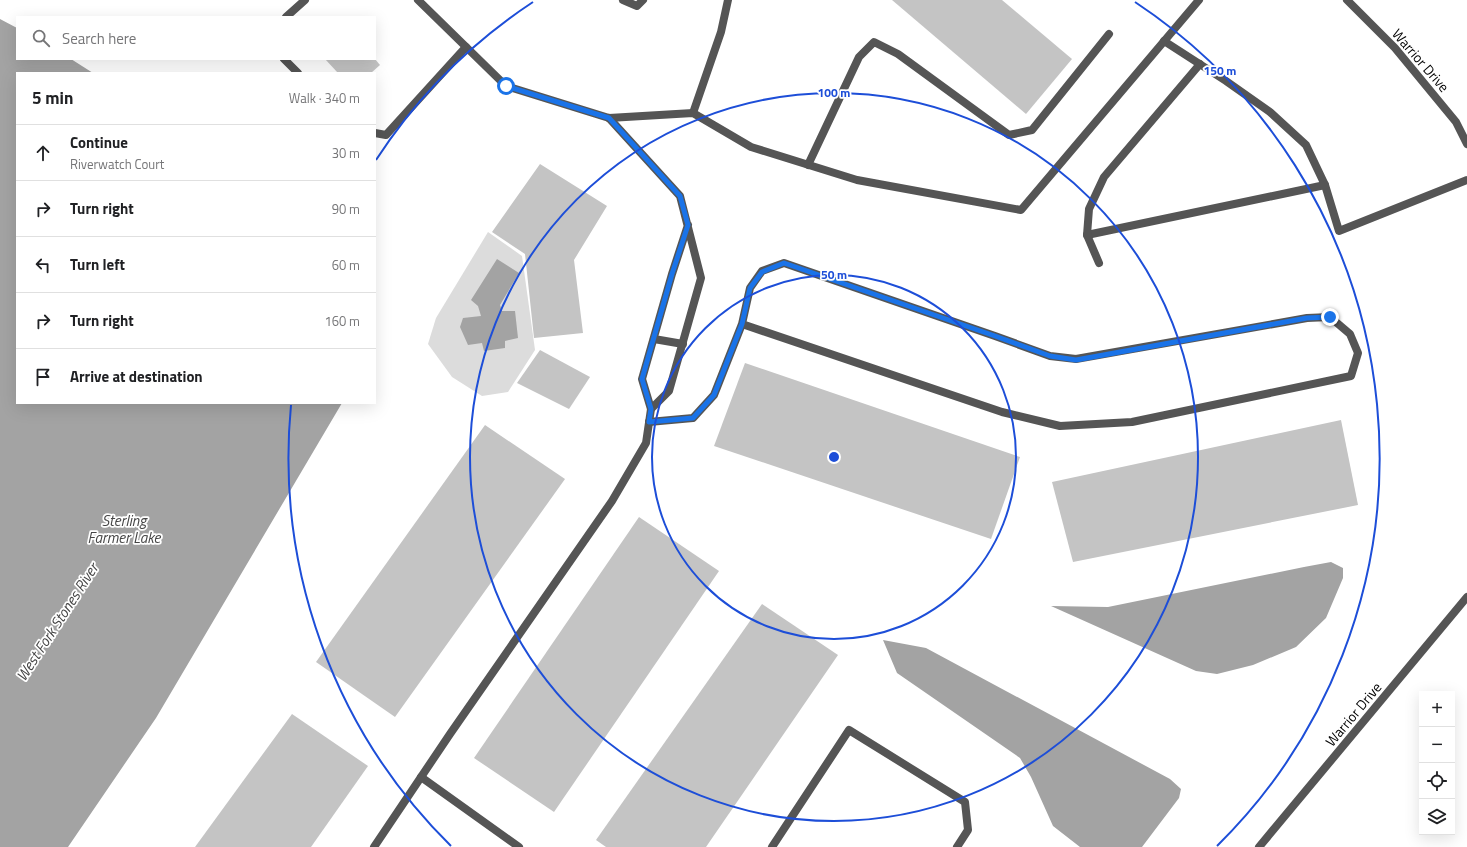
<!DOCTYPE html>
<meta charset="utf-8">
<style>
:root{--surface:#fff;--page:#f2f2f2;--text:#202124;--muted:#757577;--line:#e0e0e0}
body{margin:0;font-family:"Titillium Web",sans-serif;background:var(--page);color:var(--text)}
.controls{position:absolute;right:12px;bottom:12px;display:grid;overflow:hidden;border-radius:0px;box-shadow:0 4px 16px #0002}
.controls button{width:36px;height:36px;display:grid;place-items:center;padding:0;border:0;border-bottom:1px solid var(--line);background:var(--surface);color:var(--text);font:20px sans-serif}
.stop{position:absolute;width:12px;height:12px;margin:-9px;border:3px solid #1a73e8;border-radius:50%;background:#fff}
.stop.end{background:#1a73e8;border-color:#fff;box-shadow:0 1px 4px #0008}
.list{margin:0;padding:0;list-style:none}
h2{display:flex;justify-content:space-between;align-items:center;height:52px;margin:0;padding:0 16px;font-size:17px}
h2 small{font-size:13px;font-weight:400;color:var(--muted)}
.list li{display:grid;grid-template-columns:26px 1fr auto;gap:12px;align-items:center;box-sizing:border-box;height:56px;padding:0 16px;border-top:1px solid var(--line)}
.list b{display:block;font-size:15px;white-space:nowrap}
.list p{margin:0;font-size:13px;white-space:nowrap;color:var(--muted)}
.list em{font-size:13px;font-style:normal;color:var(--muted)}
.icon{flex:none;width:22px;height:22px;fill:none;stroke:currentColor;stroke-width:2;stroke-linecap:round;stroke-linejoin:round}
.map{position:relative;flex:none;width:1467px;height:847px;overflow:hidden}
.search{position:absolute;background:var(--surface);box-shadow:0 4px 16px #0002;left:16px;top:16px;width:360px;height:44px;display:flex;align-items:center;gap:10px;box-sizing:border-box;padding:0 14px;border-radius:0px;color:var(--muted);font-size:15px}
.panel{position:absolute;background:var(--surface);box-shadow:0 4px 16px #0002;left:16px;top:72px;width:360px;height:332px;border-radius:0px}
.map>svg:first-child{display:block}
.green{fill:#dcdcdc}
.water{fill:#a3a3a3}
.building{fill:#c4c4c4}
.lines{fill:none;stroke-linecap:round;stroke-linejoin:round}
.service{stroke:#555;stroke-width:8}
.minor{stroke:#555;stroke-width:8}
.tertiary{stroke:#555;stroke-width:8}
.route{stroke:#1a73e8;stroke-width:5}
.ring{fill:none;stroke:#1d4ed8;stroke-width:2}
.labels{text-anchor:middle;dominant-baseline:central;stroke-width:3.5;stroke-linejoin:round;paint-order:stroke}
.street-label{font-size:14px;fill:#000;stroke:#fff}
.water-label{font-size:15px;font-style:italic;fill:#444;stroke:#fff}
.centre{fill:#1d4ed8;stroke:#fff;stroke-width:2}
.ring-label{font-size:12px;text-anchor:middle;font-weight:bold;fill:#1d4ed8;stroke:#fff;stroke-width:3.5;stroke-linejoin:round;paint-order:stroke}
</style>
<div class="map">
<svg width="1467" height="847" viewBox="0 0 1467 847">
<rect width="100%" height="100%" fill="#fff"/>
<path class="green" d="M488,232l34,24 13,94 -27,42 -26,4 -30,-19 -24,-33 8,-26z"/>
<g class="water">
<path d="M0,19l17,9v31h54l22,14h-76v330h325l-186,315 -88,129h-68z"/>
<path d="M497,259l22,14 -19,32 2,6h13l3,27 -13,3v7l-21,3 -2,-8 -14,2 -8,-18 3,-9 18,-2 -3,-10 -7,-6z"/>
<path d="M1331,562l12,6v10l-17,40 -30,29 -43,18 -36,9 -21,-3 -145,-65 57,1 196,-40z"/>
<path d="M883,640l43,8 244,131 11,10 -2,9 -37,49h-62l-27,-21 -22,-49 -11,-19 -123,-85z"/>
</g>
<g class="building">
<path d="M892,0h110l70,59 -46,55z"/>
<path d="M325,59h50l5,6 -9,8h-33z"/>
<path d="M540,164l67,42 -33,54 9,73 -49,5 -9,-84 -33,-22z"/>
<path d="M540,350l50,27 -21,32 -52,-26z"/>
<path d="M745,363l275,94 -29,82 -277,-93z"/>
<path d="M1341,420l17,85 -285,57 -21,-80z"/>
<path d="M485,425l80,54 -170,238 -79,-55z"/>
<path d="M639,517l80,54 -165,241 -80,-54z"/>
<path d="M762,604l76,51 -132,192h-100l-10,-7z"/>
<path d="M292,714l76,52 -57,81h-116z"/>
</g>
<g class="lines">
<g class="service">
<path d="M623,0l14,6 6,-6"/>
<path d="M286,17l19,-17"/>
<path d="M1164,41l62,40 44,31 36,33 19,40 14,46 128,-51"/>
<path d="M284,59l14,14"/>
<path d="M693,113l28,-81 7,-32"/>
<path d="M609,118l84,-5 58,34 106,33 164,30 178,-210"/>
<path d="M609,118l71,78 21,82 -32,113 -18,18 -9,-30 30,-105 16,-49"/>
<path d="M375,133l11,2 80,-88"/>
<path d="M808,165l51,-108 15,-15 24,12 111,81 23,-5 77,-96"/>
<path d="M1087,235l238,-50"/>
<path d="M1099,263l-12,-28 2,-26 15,-32 96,-113"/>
<path d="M654,339l29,5"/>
<path d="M649,422l44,-4 21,-23 28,-71 260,88 58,14 72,-4 219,-46 7,-23 -8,-19 -20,-17 -23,1 -231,41 -26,-3 -55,-20 -211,-73 -22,8 -12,17 -8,36"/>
<path d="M421,777l98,70"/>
<path d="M374,847l76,-113 162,-233 34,-58 5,-34"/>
<path d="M772,847l77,-117 116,72 3,28 -11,17"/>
</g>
<path class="minor" d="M418,0l88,86 103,32"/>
<g class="tertiary">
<path d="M1347,0l48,48 61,74 11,22"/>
<path d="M1259,847l208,-250"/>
</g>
</g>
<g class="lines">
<path class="route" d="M506,86l103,32 71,78 8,29 -16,49 -30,105 9,30 -2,13 44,-4 21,-23 28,-71 8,-36 12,-16 22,-9 211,73 55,20 26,4 231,-42 23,-1"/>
</g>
<g class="ring">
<circle cx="834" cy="457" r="182"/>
<circle cx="834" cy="457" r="364"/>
<path d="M451 846A546 546 0 0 1 291 405M376 160A546 546 0 0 1 533 2M1135 2A546 546 0 0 1 1217 846"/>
</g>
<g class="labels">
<g class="street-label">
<text transform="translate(1421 60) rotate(49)">Warrior Drive</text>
<text transform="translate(1353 714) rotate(-50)">Warrior Drive</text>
</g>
<g class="water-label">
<text x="124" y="520">Sterling<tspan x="124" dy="17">Farmer Lake</tspan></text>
<text transform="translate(57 622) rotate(-57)">West Fork Stones River</text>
</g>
</g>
<circle cx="834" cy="457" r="6" class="centre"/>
<g class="ring-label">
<text x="1220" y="75">150 m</text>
<text x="834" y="97">100 m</text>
<text x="834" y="279">50 m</text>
</g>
</svg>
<div class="controls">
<button>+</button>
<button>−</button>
<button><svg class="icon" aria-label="locate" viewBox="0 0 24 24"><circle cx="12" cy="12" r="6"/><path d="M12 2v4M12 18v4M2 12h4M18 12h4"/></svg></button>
<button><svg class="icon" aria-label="layers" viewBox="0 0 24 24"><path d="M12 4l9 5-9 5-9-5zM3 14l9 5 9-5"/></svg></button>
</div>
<div class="stop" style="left:506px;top:86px"></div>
<div class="stop end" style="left:1330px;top:317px"></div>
<div class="search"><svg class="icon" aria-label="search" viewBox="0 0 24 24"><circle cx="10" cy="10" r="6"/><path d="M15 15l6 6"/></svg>Search here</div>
<section class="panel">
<h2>5 min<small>Walk · 340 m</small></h2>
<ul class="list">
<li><svg class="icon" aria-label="ahead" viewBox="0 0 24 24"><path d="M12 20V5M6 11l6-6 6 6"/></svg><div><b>Continue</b><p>Riverwatch Court</p></div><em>30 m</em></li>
<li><svg class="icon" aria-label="right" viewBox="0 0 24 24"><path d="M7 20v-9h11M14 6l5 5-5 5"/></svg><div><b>Turn right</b></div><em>90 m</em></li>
<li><svg class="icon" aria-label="left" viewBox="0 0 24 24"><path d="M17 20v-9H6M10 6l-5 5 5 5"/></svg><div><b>Turn left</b></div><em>60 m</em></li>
<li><svg class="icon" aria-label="right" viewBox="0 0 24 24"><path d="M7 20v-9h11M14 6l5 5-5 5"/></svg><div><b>Turn right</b></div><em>160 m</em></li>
<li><svg class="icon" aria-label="arrive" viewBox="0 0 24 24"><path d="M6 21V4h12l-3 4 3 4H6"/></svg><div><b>Arrive at destination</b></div></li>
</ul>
</section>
</div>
